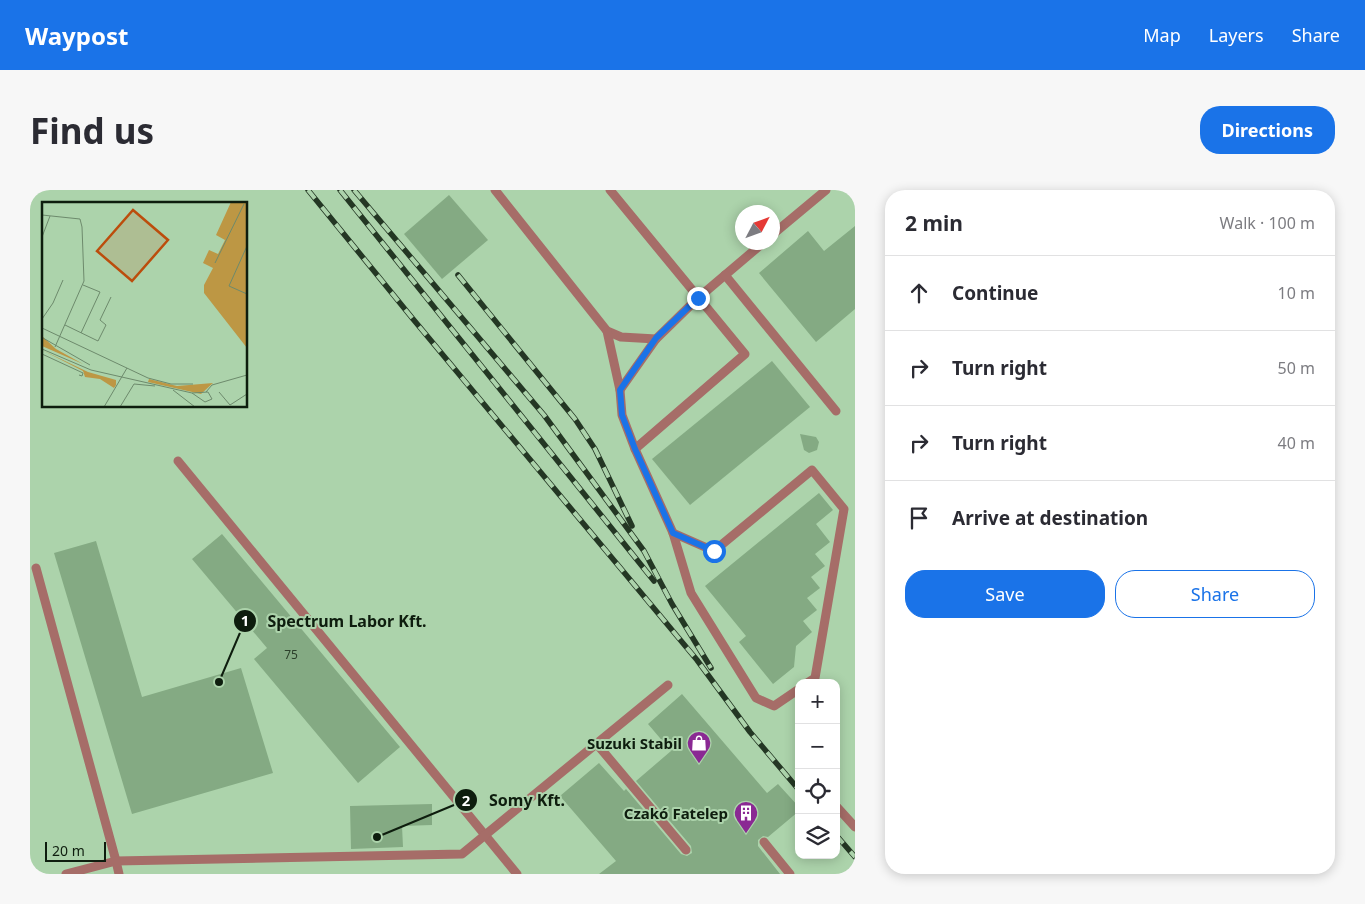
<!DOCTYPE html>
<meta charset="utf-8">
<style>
:root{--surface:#fff;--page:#f7f7f7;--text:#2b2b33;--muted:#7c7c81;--line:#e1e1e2;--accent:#1a73e8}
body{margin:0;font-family:"Noto Sans",sans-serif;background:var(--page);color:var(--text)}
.controls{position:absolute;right:15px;bottom:15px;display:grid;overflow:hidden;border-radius:10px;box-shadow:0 2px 12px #0003}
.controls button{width:45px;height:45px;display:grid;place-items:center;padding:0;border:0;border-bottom:1px solid var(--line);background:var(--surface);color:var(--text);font:25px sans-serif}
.compass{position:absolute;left:705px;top:15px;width:45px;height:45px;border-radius:50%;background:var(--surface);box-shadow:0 2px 12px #0003;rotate:49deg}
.scale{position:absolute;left:15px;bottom:12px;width:61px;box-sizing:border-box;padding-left:5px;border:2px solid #0e1d0e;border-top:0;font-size:14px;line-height:18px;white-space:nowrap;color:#0e1d0e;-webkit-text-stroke:4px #acd3ab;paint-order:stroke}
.stop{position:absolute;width:15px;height:15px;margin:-11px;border:4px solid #1a73e8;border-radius:50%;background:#fff}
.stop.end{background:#1a73e8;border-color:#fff;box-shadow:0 1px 5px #0008}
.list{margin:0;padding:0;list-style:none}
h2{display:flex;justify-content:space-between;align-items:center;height:65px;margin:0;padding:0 20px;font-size:21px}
h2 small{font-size:16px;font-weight:400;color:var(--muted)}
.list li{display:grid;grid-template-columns:32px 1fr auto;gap:15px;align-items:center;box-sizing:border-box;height:75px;padding:0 20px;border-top:1px solid var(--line)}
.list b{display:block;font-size:19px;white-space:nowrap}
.list em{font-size:16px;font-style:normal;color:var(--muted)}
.actions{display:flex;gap:10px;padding:15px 20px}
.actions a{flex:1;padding:11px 0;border:1px solid var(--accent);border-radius:20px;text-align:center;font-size:18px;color:var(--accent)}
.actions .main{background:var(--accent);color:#fff}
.icon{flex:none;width:28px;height:28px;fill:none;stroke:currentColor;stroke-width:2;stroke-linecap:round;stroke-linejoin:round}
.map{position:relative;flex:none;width:825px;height:684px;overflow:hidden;border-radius:20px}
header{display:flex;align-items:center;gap:30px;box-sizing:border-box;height:70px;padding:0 25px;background:var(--accent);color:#fff}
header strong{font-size:24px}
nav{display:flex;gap:28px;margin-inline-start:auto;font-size:18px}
.intro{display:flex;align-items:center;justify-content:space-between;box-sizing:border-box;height:120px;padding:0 30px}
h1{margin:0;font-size:35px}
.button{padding:12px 22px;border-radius:20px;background:var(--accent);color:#fff;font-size:18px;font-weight:700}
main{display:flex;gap:30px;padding:0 30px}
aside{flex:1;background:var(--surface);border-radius:20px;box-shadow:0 2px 12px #0003}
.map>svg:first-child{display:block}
.building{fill:#84aa83}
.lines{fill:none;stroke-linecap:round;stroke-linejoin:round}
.lane{stroke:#a66d68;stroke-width:9}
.rail-casing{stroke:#243724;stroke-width:5.5}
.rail{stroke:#acd3ab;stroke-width:4;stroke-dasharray:11;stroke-linecap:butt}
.route{stroke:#1a73e8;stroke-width:6}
.labels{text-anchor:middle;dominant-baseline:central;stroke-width:4;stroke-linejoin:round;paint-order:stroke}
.number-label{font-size:12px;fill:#2c402b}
.poi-label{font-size:15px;font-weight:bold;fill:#0e1d0e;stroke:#acd3ab;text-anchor:end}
.inset-road{fill:none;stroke:#6d8a6c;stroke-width:1}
.view{fill:#bc4d0c;fill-opacity:0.15;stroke:#bc4d0c;stroke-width:2.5}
.inset-edge{fill:none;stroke:#0e1d0e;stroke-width:2.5}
.leader{fill:none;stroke:#0e1d0e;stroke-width:2}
.callout-dot{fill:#0e1d0e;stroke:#acd3ab;stroke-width:2}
.mark-label{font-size:15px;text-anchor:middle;font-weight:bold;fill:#fff}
.callout-label{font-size:16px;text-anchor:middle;font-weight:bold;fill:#0e1d0e;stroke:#acd3ab;stroke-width:4;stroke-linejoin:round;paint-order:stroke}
</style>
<header>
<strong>Waypost</strong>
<nav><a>Map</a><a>Layers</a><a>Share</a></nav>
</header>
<div class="intro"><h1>Find us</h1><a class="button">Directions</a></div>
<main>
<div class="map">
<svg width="825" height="684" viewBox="0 0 825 684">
<rect width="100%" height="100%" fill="#acd3ab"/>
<g class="building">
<path d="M419,5l39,45 -46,39 -38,-45z"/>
<path d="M825,36v83l-39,33 -57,-69 49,-42 16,20z"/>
<path d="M742,171l38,46 -120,98 -38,-46z"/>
<path d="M770,244l16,3 3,5 -2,8 -8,3 -5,-3z"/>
<path d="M789,303l14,17 -17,14 14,18 -15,12 10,12 -14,11 9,11 -13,10 10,12 -14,11 9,11 -16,14 -2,21 -21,17 -34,-42 7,-6 -41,-50z"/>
<path d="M192,344l178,213 -42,36 -104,-124 13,-11 -75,-89z"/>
<path d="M66,351l46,156 99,-29 32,105 -141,41 -78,-261z"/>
<path d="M652,504l85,99 11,-9 21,23v4l-31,26 -5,-1 -5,4v6l22,28h-181l17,-13 -56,-65 39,-33 25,28 2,-2 55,65 6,2 5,-3 -1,-7 -55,-65 35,-30 -23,-27z"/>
<path d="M402,614v21l-30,1 1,21 -52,2 -1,-43z"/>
</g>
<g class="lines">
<g class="lane">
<path d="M465,0l112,141 14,6 35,2 42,-41 66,-56"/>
<path d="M580,0l135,164 -110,95"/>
<path d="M742,45l54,-45"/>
<path d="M695,85l111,136"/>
<path d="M577,141l13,59 2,25 13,34 38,84 18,60 65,105 18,8 25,-17"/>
<path d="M590,200l36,-51"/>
<path d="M148,271l339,413"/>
<path d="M643,343l41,18 98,-81 32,39 -29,169 -8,5"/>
<path d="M6,378l80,293 346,-7 206,-169"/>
<path d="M566,553l90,107"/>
<path d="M806,616l19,21"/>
<path d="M734,652l26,32"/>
<path d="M36,684l50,-13 3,13"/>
</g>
<g class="rail-casing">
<g id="rail">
<path d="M278,0l105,129 284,341 53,72 49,58"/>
<path d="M310,0l314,391"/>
<path d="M324,0l190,225 100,136 28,53 39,64"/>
<path d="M428,85l117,144 20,30 37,77"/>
<path d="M806,645l19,22"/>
</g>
</g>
<use href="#rail" class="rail"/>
</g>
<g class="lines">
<path class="route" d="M668,108l-42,40 -36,52 2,25 13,34 38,84 41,18"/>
</g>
<defs>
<g id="shop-pin" transform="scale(1.25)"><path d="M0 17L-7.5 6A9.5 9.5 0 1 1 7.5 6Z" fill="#8a2993" stroke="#acd3ab"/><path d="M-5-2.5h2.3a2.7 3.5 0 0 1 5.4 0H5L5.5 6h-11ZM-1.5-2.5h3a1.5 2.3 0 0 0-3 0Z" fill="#fff"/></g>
<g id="building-pin" transform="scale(1.25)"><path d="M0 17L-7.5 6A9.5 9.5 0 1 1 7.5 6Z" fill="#8a2993" stroke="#acd3ab"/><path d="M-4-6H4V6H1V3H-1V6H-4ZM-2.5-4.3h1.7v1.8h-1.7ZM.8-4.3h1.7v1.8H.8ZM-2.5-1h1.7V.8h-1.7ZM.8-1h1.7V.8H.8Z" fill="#fff"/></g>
</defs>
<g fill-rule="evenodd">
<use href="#shop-pin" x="669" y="553"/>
<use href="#building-pin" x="716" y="623"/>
</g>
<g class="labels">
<g class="number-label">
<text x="261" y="464">75</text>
</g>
<g class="poi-label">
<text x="652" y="553">Suzuki Stabil</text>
<text x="698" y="623">Czakó Fatelep</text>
</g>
</g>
<g transform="translate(12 12)">
<rect width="205" height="205" fill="#acd3ab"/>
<path d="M189,0h16v146l-43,-55v-8l9,-17 -10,-5 6,-13 9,4 7,-14 -9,-5zM0,134l14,13 27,15 -41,-18zM0,148l46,22 28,8v5l-2,3 -14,-9 -15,-2 -2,-6zM107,177l28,7 36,-3 -12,11 -53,-12z" fill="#bd9744"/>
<path class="inset-road" d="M0,13l38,4 2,8 2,54 -29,66M0,35l8,-21M205,44l-18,40 18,8M173,61l29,-59M0,117l11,-16 10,-23M23,123l33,16 8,-16 -6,-5 11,-23M0,126l106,50 23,6h22M39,131l19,-41 -17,-7M1,136l47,27M0,147l49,21 101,23 13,9 7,-3 -4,-7 -16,1M0,152l41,19 -1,3 -3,-1M131,188l22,17M164,190l6,-7 35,-10M177,190l11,13 17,-11M62,205l23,-39M78,205l14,-23 21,2"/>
<path class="view" d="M91,8l35,30 -36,41 -35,-30z"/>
<rect width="205" height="205" class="inset-edge"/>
</g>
<path class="leader" d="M189 492L215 431M347 647L436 610"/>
<g class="callout-dot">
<circle cx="189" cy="492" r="5"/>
<circle cx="347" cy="647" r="5"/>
<circle cx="215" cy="431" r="12"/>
<circle cx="436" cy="610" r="12"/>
</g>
<g class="mark-label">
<text x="215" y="436">1</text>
<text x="436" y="616">2</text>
</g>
<g class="callout-label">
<text x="317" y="437">Spectrum Labor Kft.</text>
<text x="497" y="616">Somy Kft.</text>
</g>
</svg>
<div class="controls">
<button>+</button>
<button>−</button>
<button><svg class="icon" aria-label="locate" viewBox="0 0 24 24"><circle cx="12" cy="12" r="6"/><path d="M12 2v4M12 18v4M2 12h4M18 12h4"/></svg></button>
<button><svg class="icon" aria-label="layers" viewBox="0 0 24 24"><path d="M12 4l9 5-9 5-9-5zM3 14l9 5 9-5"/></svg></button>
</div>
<svg class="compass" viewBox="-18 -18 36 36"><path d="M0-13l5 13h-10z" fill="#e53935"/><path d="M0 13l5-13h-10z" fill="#7c7c81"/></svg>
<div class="scale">20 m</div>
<div class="stop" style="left:684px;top:361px"></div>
<div class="stop end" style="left:668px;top:108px"></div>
</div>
<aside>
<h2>2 min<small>Walk · 100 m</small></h2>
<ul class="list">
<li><svg class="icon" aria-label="ahead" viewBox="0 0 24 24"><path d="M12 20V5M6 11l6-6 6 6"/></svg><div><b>Continue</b></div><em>10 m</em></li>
<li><svg class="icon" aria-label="right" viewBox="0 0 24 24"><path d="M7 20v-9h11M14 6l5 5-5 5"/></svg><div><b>Turn right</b></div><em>50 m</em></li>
<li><svg class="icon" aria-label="right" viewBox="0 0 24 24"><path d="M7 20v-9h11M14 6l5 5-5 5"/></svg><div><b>Turn right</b></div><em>40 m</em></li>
<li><svg class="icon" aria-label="arrive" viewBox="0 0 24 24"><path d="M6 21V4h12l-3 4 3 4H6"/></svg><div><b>Arrive at destination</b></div></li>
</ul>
<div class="actions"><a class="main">Save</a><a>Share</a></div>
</aside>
</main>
